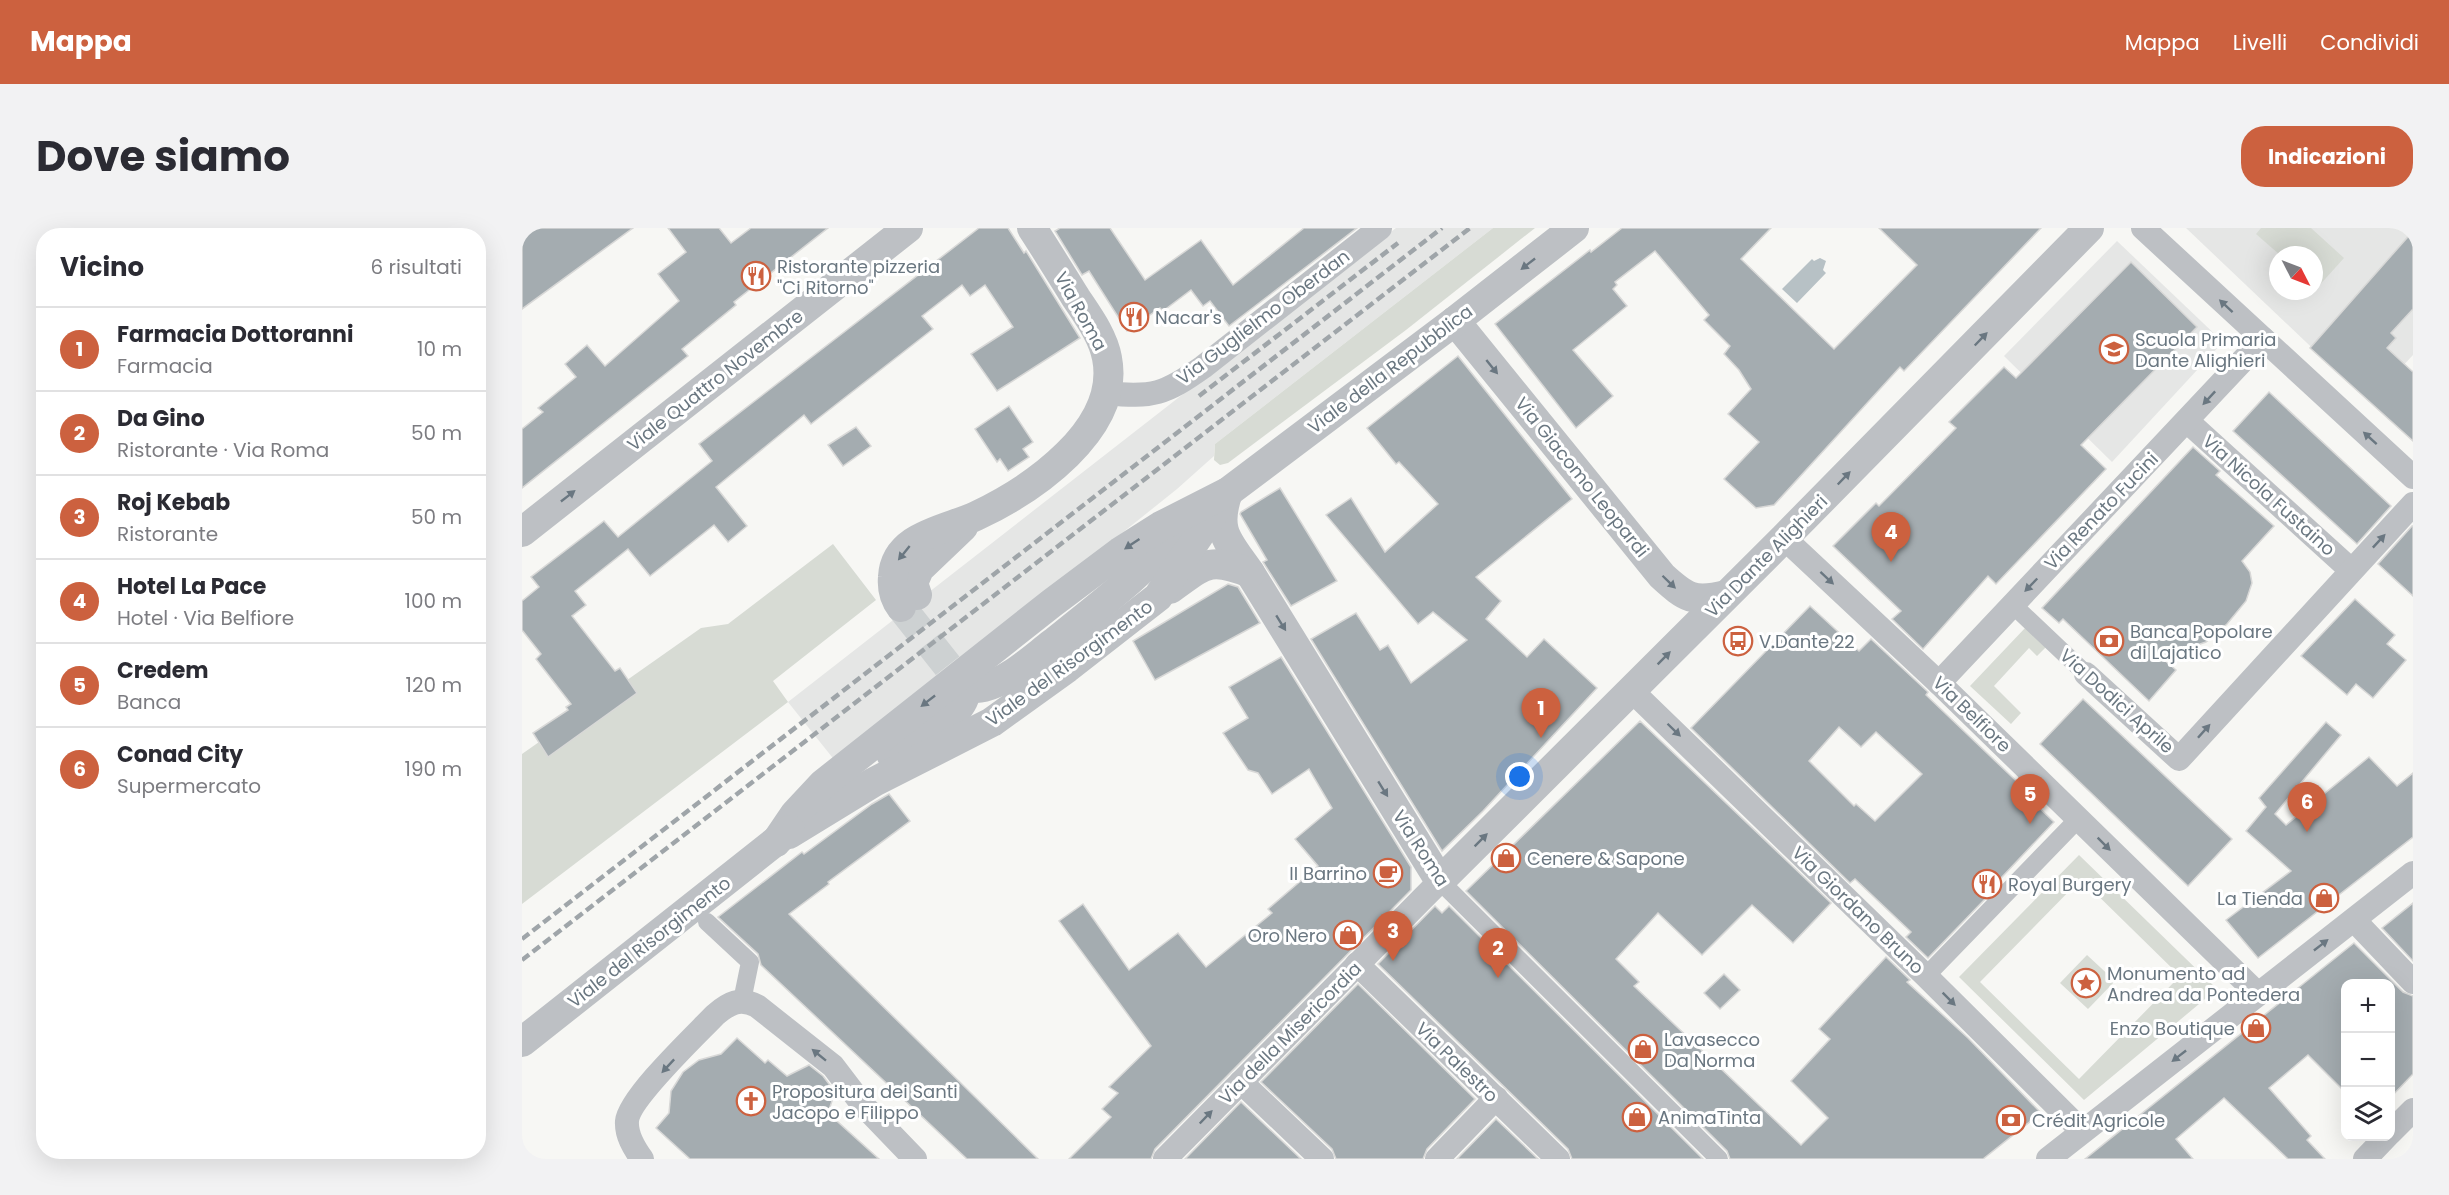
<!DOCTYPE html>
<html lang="it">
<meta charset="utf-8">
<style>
:root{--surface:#fff;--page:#f2f2f3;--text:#2b2b33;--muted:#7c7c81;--line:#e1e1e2;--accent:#cc613f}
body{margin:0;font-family:Poppins,sans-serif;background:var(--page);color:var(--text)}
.controls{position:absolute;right:18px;bottom:18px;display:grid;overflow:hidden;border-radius:12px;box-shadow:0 6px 24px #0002}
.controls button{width:54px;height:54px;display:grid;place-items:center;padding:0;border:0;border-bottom:2px solid var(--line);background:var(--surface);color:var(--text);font:30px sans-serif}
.compass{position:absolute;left:1747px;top:18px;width:54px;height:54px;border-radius:50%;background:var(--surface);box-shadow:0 6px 24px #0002;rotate:132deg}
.you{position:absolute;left:998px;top:549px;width:21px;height:21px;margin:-15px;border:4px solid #fff;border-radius:50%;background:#1a73e8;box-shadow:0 0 0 9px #1a73e833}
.badge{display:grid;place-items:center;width:39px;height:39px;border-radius:50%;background:var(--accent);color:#fff;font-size:20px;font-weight:700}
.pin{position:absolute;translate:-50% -50px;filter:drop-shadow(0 2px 3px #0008)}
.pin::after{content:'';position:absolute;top:32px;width:21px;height:18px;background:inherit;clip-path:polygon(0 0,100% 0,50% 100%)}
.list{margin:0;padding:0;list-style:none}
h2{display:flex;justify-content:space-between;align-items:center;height:78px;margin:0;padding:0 24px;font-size:26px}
h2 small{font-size:20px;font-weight:400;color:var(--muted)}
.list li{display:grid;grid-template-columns:39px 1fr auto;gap:18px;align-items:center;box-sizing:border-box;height:84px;padding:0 24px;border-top:2px solid var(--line)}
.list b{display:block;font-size:22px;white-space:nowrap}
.list p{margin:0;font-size:20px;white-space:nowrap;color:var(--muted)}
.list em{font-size:20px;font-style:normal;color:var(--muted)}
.icon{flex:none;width:33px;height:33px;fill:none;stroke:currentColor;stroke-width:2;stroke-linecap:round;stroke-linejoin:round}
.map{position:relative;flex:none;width:1891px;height:931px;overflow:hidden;border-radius:24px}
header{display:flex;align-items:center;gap:36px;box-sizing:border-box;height:84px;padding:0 30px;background:var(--accent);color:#fff}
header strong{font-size:28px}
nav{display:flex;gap:33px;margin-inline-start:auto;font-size:21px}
.intro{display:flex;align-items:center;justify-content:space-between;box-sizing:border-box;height:144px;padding:0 36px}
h1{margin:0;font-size:42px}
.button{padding:15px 27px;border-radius:24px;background:var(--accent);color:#fff;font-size:21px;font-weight:700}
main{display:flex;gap:36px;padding:0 36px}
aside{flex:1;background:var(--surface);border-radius:24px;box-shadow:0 6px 24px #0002}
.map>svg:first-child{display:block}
.built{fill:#e5e6e5;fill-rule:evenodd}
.green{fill:#d7dbd4;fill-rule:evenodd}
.water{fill:#b7c1c5}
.building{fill:#a4acb0;stroke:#d8d8d7;stroke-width:1.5;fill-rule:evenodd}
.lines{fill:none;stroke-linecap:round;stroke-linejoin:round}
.tertiary-tunnel{stroke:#cdd1d2;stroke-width:30;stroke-dasharray:30 15;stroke-linecap:butt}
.pedestrian{stroke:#bdc0c4;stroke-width:18}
.minor{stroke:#bdc0c4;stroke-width:24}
.tertiary{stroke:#bdc0c4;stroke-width:30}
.rail{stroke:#9fa5a9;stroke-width:4.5;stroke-dasharray:9 4.5;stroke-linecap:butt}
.oneway{fill:#6a7781}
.labels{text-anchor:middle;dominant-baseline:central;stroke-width:6;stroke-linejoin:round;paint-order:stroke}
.poi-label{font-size:18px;fill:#6a7781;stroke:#fff;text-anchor:start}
.street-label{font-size:18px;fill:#6a7781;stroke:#fff}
</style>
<header>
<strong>Mappa</strong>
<nav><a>Mappa</a><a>Livelli</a><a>Condividi</a></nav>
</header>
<div class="intro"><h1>Dove siamo</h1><a class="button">Indicazioni</a></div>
<main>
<aside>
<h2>Vicino<small>6 risultati</small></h2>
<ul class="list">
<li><span class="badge">1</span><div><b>Farmacia Dottoranni</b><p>Farmacia</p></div><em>10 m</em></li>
<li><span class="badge">2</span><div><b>Da Gino</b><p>Ristorante · Via Roma</p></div><em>50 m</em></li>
<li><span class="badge">3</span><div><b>Roj Kebab</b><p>Ristorante</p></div><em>50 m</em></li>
<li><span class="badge">4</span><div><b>Hotel La Pace</b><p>Hotel · Via Belfiore</p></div><em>100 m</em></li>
<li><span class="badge">5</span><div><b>Credem</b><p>Banca</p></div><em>120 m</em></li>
<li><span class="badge">6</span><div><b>Conad City</b><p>Supermercato</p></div><em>190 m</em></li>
</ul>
</aside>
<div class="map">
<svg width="1891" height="931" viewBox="0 0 1891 931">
<rect width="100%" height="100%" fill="#f7f7f4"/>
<g class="built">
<path d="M874,0h97l-278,216 -1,12 -37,33 -341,273 -48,-60z"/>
<path d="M1664,0h227v127l-44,47zM1756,27h36v36h-36z"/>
<path d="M1595,13l106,101 -111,120 -108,-106z"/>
</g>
<g class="green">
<path d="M971,0h42l-129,102 -178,133 -8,2 -6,-5 1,-16z"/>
<path d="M1739,0h50l33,30 -27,30 -3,-2v-31h-34l-24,-21z"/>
<path d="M311,316l43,56 -103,81 15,21 -266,202v-150l179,-126 27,-4z"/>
<path d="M1504,399l21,19 -10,10 -8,-8 -35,38 27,27 -10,11 -41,-38z"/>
<path d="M1557,627l138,134 -133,111 -125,-123zM1559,651l99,97 -101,103 -99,-97z"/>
<path d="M1565,727l28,26 -27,28 -28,-26z"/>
</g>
<path class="water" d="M1298,30l6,3 -3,9 3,3 -29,30 -15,-14 30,-30 2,2z"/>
<g class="building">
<path d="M0,0h111l-111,81z"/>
<path d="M146,0h51l12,15 20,-15h77l-94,74 2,3 -54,44 6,7 -166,132v-59l21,-17 -5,-4 38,-31 -11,-13 22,-19 18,21 74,-65 -21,-27 28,-22z"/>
<path d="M457,0h29l16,25 2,-2 54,87 -83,53 -26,-37 42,-27 -28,-42 -15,11 -8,-11 -40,31 11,13 -122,95 -7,-9 -88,72 31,39 -19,16 -14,-17 -64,51 -22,-27 -53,42 11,14 -14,11 43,55 5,-3 17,25 -89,64 -15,-24 35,-23 -2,-3 5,-3 -35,-45 5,-5 -19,-24v-29l17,-14 -8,-10 73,-56 14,16 94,-76 -13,-17z"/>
<path d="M538,0h50l35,52 56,-40 32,45 71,-57h53l-128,98 -19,-25 -7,5 -12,-16 -28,21 -3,-3 -33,23 -38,-60 -7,4 -27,-44z"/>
<path d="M1100,0h149l-30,31 93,90 83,-84 -38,-37h162l-137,143 -4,-4 -126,138 -18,3 -32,-29 35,-37 -31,-28 23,-25 -12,-19 -15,-16 6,-8 -26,-26 5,-5 -54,-64 -40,31 2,3 -4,4 14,17 -54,44 40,46 -37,32 -81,-104 95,-74 1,2z"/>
<path d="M1891,3v78l-22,24 5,5 -9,10 26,24v69l-103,-93z"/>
<path d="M1609,34l66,65 -116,118 25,24 -110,115 -8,-8 -65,73 -31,-30 9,-8 -68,-65 43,-43 3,3 77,-78 -7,-6 55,-55 12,11z"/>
<path d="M936,128l114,143 -96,78 25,24 -15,18 41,38 17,-18 53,49 -114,123 -41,40 -131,-212 45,-26 24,37 8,-5 23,38 56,-43 -34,-28 -15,12 -92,-109 25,-17 34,54 53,-48 -39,-42 -3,2 -29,-36z"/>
<path d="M1747,164l122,114 -34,38 -124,-113z"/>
<path d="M487,178l24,36 -10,7 6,8 -21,14 -8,-12 -3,3 -22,-33z"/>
<path d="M334,199l15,19 -28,20 -15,-21z"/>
<path d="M1671,219l27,24 -4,4 58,51 -32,35 8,11 2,11 -6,18 -19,23 -21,18 -45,15 15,13 -27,31 -86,-82 -4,4 -17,-15z"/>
<path d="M758,260l57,93 -46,25 -28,-44 4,-2 -27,-46 1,-2z"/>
<path d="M1890,298h1v70l-35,-32z"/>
<path d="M706,356l10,3 22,36 -105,57 -22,-39z"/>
<path d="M1833,371l40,36 -8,9 19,16 -33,38 -17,-14 -9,11 -46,-39z"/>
<path d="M1288,378l49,45 12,-12 57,53 -2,3 104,99 -2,3 26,25 -69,73 2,2 -59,61 -22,-21 5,-5 -56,-53 -5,4 -159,-155zM1317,499l22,20 15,-15 46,42 -47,47 -19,-17 -2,2 -45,-45z"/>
<path d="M759,429l130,210v23l-256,259 -4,10h-82l42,-42 -9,-8 16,-16 -9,-6 42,-41 -92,-125 24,-17 46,66 49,-37 28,34 66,-54 -4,-4 50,-43 -23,-27 37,-31 -23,-39 -37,25 -14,-21 -10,-3 -25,-37 25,-15 -19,-31z"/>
<path d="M1561,471l149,140 -44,47 -148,-142z"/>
<path d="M1118,493l191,182 -38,40 -41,-38 -50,50 -44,-42 -42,46 23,23 -5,4 167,159 27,-27 -37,-37 39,-42 -11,-10 67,-72 24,23 -3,2 61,56 73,75 -58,46h-253l-3,-8 -261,-260z"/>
<path d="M1804,494l15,13 -66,79 11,11 83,-68 28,29 16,-13v64l-155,121 -32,-38 65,-49 -45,-40 20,-24 -7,-9z"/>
<path d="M367,566l21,27 -82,61 1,2 -40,30 249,245h-71l-206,-194 -3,-11 -40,-37 84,-65 2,2 68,-50z"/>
<path d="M1891,675v58l-31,-33z"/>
<path d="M913,678l7,7 7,-7 254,253h-131l-4,-10 -190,-185z"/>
<path d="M1832,715l49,49 10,4v78l-22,23v-113h-45v109l-38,-38 -39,33 42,48 -4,4 18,19h-37l-64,-61 -48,41 17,20h-108z"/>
<path d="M1202,746l16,16 -20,19 -16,-16z"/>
<path d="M836,756l117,115 -48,50 -4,10h-87l-4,-10 -71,-67z"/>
<path d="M215,810l28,25 3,-3 19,16 22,-11 14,11 12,16 -7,21 51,46h-189l-34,-31 13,-15 2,-22 12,-19 16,-12 22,-6z"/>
<path d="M719,874l60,57h-116z"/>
<path d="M974,891l42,40h-81z"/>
</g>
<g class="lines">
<path class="tertiary-tunnel" d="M379,379l61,77"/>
<g class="pedestrian">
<path d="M1490,376l74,70"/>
<path d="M918,653l279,278"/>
<path d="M185,694l43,40 -8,39"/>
<path d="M1404,748l153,-158"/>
</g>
<g class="minor">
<path d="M1621,0l270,249"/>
<path d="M584,165c47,5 59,1 97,-26l177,-139"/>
<path d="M1665,193l164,149"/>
<path d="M1262,310l155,145 319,311"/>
<path d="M1564,446l93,85 234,-255"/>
<path d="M1417,455l324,-344"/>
<path d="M1109,462l295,286 156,155"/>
<path d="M1832,692l59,62"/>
<path d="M835,736l201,195"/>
<path d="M719,854l81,77"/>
<path d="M1868,905l23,-23"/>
<path d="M120,931c-8,-11 -16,-24 -15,-38 2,-23 70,-87 88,-106 14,-12 25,-18 42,-9l76,60 29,38 53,55"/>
<path d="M643,931l275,-278"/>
<path d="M915,931l59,-61"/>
<path d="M1526,931l365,-286"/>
<path d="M1843,931l22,-23"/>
</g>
<g class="tertiary">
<path d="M933,93l207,255c24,22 32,27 64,19"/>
<path d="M706,264c-14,40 0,49 22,81l190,308 344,-343 305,-310"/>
<path d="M0,304l386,-304"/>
<path d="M648,361c34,-24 38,-33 80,-16"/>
<path d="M395,367l-4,-12 6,-14 44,-42"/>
<path d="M379,379c-7,-9 -9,-19 -8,-30 2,-42 53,-47 83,-61 55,-26 145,-86 131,-158 -4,-22 -19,-42 -31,-60 -15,-24 -29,-47 -44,-70"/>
<path d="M440,456c7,4 14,5 22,3 26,-7 48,-28 69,-44 49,-39 97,-76 137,-123"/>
<path d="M369,526c20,-12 65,-33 73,-56l-2,-14"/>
<path d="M267,606l85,-52 118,-60 75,-54 91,-71 67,-101"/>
<path d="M254,614l19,-28 28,-30 229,-181 68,-51 41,-26 67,-34 227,-171 119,-93"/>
<path d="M0,814l268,-212"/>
</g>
<g class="rail">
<path d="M677,168l199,-153"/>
<path d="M0,711l920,-711"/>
<path d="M0,732l948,-732"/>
</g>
</g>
<defs><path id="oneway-solid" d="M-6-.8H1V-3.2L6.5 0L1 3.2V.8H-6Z" transform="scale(1.5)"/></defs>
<g class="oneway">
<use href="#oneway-solid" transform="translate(1006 36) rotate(142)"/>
<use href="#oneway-solid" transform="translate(1704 78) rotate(-137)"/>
<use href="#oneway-solid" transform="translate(1459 111) rotate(-46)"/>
<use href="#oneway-solid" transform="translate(970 139) rotate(51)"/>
<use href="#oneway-solid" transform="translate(1687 170) rotate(133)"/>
<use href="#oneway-solid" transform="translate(1848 210) rotate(-138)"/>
<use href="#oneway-solid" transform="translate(1322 250) rotate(-46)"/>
<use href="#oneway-solid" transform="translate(46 268) rotate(-38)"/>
<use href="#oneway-solid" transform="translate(1857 313) rotate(-47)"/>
<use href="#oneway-solid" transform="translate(610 316) rotate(146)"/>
<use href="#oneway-solid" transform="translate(382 325) rotate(129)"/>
<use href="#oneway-solid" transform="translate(1305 350) rotate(43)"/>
<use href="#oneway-solid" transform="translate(1147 354) rotate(44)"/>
<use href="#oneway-solid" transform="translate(1509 357) rotate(134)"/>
<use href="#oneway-solid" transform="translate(759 395) rotate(58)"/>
<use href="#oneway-solid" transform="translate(1142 430) rotate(-45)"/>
<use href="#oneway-solid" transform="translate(406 473) rotate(142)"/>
<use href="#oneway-solid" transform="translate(1152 502) rotate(44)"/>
<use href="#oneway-solid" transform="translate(1682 503) rotate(-48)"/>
<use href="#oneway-solid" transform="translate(861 561) rotate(58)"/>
<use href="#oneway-solid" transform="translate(959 612) rotate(-45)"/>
<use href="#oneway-solid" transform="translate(1582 616) rotate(45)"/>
<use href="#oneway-solid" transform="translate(1799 717) rotate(-38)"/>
<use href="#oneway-solid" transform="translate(1427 771) rotate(45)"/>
<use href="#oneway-solid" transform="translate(297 827) rotate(-141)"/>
<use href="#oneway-solid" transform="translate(1657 828) rotate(142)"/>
<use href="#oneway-solid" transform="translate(146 838) rotate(133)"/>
<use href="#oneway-solid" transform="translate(684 889) rotate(-46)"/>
</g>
<defs>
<g id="restaurant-ring" transform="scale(1.5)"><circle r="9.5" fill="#fff" stroke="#cc613f" stroke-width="1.5"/><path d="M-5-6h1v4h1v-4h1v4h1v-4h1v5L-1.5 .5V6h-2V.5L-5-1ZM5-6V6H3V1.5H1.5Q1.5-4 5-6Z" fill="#cc613f"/></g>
<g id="school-ring" transform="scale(1.5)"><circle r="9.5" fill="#fff" stroke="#cc613f" stroke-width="1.5"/><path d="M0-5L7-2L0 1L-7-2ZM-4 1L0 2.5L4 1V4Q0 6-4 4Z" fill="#cc613f"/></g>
<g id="bus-ring" transform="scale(1.5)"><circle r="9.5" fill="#fff" stroke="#cc613f" stroke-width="1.5"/><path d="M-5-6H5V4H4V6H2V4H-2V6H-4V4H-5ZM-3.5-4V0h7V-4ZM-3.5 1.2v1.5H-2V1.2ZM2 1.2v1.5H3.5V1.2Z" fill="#cc613f"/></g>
<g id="bank-ring" transform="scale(1.5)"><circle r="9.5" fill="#fff" stroke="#cc613f" stroke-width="1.5"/><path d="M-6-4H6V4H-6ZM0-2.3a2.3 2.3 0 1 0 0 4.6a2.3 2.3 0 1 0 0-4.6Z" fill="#cc613f"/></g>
<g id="shop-ring" transform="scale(1.5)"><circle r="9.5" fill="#fff" stroke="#cc613f" stroke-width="1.5"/><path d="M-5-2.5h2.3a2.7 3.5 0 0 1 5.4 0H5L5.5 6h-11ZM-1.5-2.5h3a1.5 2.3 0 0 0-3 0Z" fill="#cc613f"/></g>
<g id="cafe-ring" transform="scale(1.5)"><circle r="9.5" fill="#fff" stroke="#cc613f" stroke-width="1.5"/><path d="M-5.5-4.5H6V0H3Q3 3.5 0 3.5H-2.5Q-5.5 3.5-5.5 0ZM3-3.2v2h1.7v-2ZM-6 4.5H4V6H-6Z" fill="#cc613f"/></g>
<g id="sight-ring" transform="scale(1.5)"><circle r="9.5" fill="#fff" stroke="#cc613f" stroke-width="1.5"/><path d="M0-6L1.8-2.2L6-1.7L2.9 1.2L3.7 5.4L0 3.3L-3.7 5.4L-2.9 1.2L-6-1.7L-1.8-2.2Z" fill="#cc613f"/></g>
<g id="church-ring" transform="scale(1.5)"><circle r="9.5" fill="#fff" stroke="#cc613f" stroke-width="1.5"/><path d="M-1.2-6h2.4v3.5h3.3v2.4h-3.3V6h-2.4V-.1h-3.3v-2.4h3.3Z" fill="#cc613f"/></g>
</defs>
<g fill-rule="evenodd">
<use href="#restaurant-ring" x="234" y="48"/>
<use href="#restaurant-ring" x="612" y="89"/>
<use href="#school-ring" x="1592" y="121"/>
<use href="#bus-ring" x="1216" y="413"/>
<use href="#bank-ring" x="1587" y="413"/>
<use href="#shop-ring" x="984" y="630"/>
<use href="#cafe-ring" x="866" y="645"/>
<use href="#restaurant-ring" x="1465" y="656"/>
<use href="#shop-ring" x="1802" y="670"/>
<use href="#shop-ring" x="826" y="707"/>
<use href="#sight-ring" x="1564" y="755"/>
<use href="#shop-ring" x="1734" y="800"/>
<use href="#shop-ring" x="1121" y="821"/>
<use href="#church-ring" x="229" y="873"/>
<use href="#shop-ring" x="1115" y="889"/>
<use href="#bank-ring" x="1489" y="892"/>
</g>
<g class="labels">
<g class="poi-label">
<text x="255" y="38">Ristorante pizzeria<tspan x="255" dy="21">"Ci Ritorno"</tspan></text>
<text x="633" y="89">Nacar's</text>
<text x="1613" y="111">Scuola Primaria<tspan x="1613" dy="21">Dante Alighieri</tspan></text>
<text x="1608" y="403">Banca Popolare<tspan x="1608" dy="21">di Lajatico</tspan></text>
<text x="1237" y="413">V.Dante 22</text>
<text x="1005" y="630">Cenere &amp; Sapone</text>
<text x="845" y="645" text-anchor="end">Il Barrino</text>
<text x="1486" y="656">Royal Burgery</text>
<text x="1781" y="670" text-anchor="end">La Tienda</text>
<text x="805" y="707" text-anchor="end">Oro Nero</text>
<text x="1585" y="745">Monumento ad<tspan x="1585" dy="21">Andrea da Pontedera</tspan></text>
<text x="1713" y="800" text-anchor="end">Enzo Boutique</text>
<text x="1142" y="811">Lavasecco<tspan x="1142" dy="21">Da Norma</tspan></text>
<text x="250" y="863">Propositura dei Santi<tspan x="250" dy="21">Jacopo e Filippo</tspan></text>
<text x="1136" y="889">AnimaTinta</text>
<text x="1510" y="892">Crédit Agricole</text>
</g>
<g class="street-label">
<text transform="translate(559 83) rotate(61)">Via Roma</text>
<text transform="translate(741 89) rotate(-37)">Via Guglielmo Oberdan</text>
<text transform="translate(868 141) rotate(-37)">Viale della Repubblica</text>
<text transform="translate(193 152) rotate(-38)">Viale Quattro Novembre</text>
<text transform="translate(1060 249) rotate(51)">Via Giacomo Leopardi</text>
<text transform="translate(1747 267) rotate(42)">Via Nicola Fustaino</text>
<text transform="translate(1579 283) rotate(-46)">Via Renato Fucini</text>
<text transform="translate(1244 328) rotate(-45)">Via Dante Alighieri</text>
<text transform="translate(547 435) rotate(-36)">Viale del Risorgimento</text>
<text transform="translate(1595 473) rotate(42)">Via Dodici Aprile</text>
<text transform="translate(1450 486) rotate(44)">Via Belfiore</text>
<text transform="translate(899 620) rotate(57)">Via Roma</text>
<text transform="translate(1336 682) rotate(44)">Via Giordano Bruno</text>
<text transform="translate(127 714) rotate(-38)">Viale del Risorgimento</text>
<text transform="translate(768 805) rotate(-45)">Via della Misericordia</text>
<text transform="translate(935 834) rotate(44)">Via Palestro</text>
</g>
</g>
</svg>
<div class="controls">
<button>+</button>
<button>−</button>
<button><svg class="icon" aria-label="layers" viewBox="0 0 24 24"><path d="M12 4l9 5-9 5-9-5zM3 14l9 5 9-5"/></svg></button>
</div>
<svg class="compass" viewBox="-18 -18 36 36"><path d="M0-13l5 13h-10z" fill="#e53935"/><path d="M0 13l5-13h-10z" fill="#7c7c81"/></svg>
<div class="you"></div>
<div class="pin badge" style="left:1019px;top:510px">1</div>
<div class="pin badge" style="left:976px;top:750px">2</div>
<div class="pin badge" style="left:871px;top:733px">3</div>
<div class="pin badge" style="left:1369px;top:334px">4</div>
<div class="pin badge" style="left:1508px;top:596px">5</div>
<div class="pin badge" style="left:1785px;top:604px">6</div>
</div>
</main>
